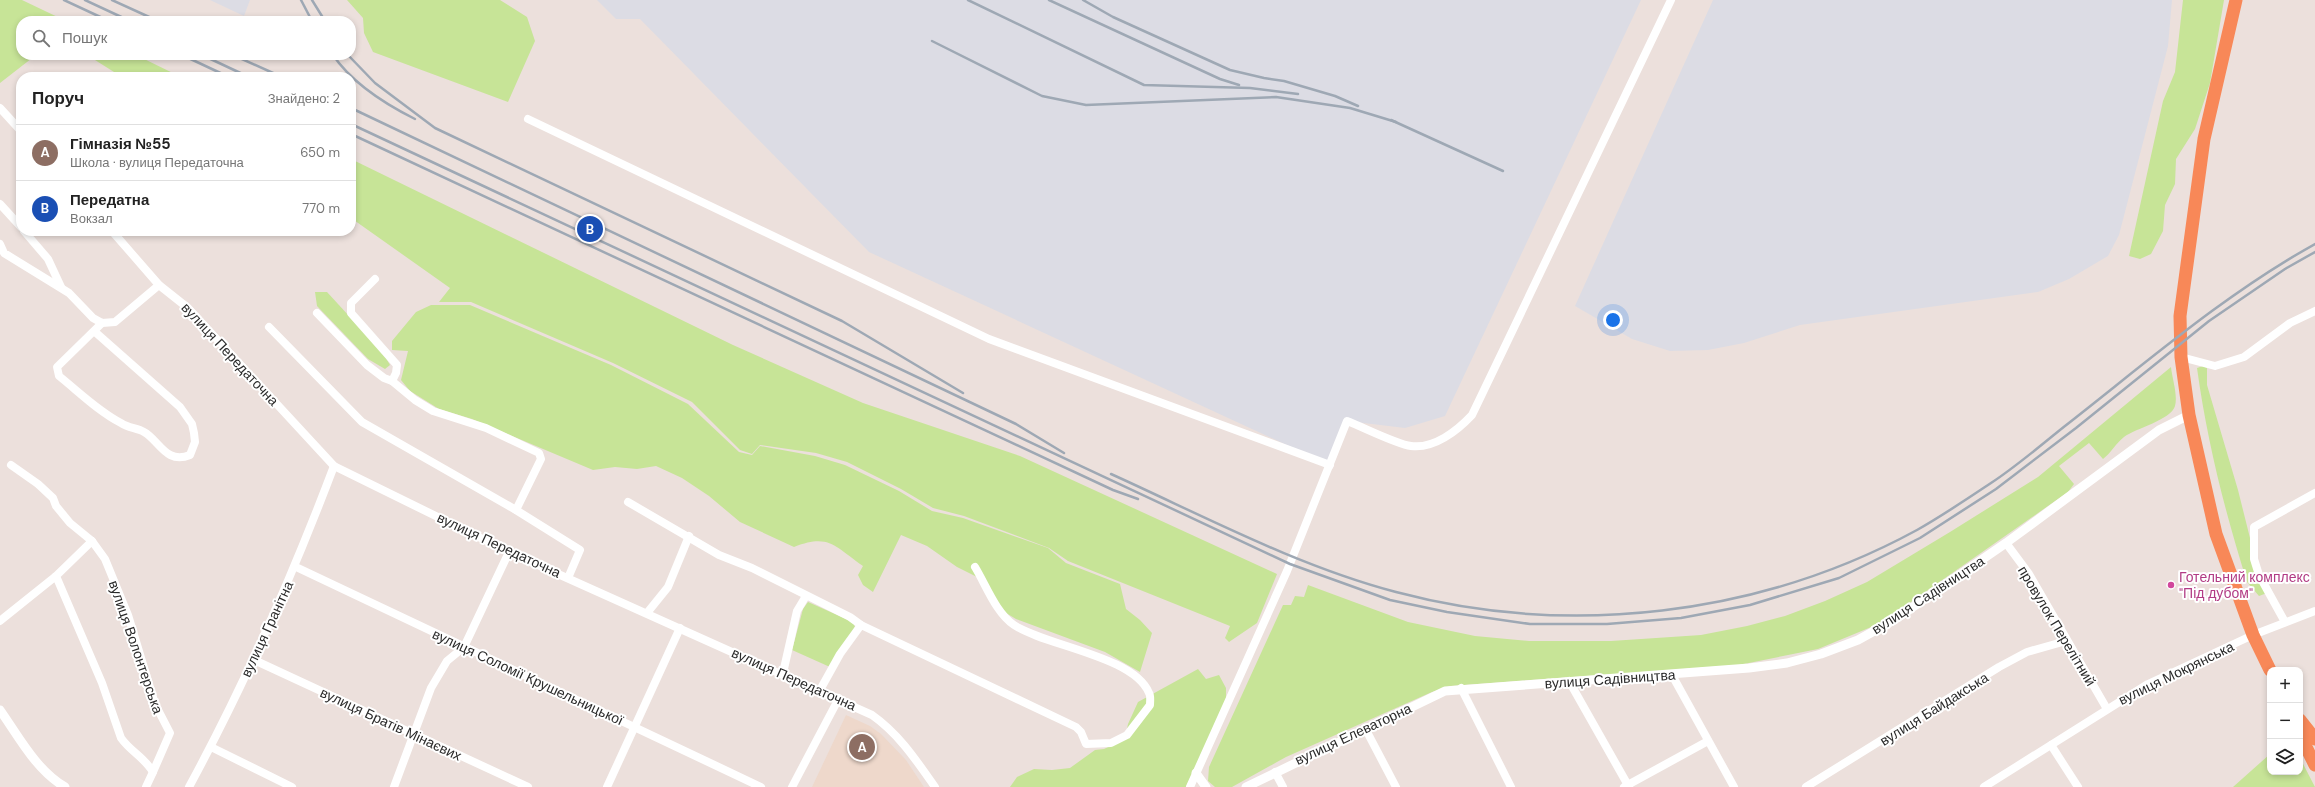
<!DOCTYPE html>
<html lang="uk">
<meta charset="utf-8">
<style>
:root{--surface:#fff;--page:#f2f2f2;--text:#222;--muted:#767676;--line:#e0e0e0;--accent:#3995fc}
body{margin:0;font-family:"DM Sans",sans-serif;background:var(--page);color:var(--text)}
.controls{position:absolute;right:12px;bottom:12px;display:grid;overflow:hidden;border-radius:8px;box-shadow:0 2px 6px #0003}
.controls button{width:36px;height:36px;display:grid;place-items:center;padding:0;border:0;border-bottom:1px solid var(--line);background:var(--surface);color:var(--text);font:20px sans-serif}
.you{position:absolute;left:1613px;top:320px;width:14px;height:14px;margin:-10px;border:3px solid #fff;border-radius:50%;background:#1a73e8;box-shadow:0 0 0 6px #1a73e833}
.badge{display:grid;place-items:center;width:26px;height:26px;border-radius:50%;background:var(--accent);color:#fff;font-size:13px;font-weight:700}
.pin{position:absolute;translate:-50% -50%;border:2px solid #fff;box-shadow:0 1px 4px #0006}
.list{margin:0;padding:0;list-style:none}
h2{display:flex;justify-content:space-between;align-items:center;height:52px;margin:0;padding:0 16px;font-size:17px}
h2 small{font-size:13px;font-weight:400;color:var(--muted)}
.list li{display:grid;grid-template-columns:26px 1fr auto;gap:12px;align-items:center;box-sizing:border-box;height:56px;padding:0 16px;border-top:1px solid var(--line)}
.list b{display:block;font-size:15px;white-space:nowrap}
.list p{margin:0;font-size:13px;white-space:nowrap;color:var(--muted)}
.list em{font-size:13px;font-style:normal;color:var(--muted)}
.icon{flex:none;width:22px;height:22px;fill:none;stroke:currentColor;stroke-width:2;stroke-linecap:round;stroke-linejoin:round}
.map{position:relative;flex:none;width:2315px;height:787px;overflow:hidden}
.search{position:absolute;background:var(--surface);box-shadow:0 2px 6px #0003;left:16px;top:16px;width:340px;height:44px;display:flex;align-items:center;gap:10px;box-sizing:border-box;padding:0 14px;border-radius:16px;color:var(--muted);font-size:15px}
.panel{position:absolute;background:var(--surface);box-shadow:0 2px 6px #0003;left:16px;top:72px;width:340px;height:164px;border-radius:16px}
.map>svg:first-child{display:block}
.industrial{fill:#dcdce4}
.education{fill:#eed8cb}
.green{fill:#c7e497}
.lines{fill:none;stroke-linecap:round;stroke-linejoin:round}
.minor{stroke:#fff;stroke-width:8}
.tertiary{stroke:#fff;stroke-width:9}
.trunk{stroke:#f88858;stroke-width:13}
.rail{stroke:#9ea8b4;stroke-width:2.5}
.hotel-dot{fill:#d1479c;stroke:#fff;stroke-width:1.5}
.labels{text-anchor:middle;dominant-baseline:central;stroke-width:4;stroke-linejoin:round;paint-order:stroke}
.street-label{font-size:14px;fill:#2a2a2a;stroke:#fff}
.hotel-label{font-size:14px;fill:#b23c85;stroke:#fff;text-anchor:start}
</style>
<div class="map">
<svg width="2315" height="787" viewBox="0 0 2315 787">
<rect width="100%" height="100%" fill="#ece0dc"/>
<g class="industrial">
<path d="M210,0h40l-6,16z"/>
<path d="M597,0h1044l-196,416 -40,12 -58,-7 -17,44 -461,-213 -229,-233h-24z"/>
<path d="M1713,0h459l-4,46 -49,189 -11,21 -39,23 -31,13 -238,33 -56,18 -36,7 -38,1 -38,-12 -57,-33z"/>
</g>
<path class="education" d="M846,715l24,11 11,8 25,26 18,27h-112z"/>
<g class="green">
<path d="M0,0h22l44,21h-45v34h15l-36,28z"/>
<path d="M347,0h153l27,17 8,24 -27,61 -135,-50 -9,-19 -1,-15z"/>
<path d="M2183,0h41l-14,83 -15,46 -19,30 -1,25 -10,21 -2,26 -12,23 -11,5 -11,-3 34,-155 12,-29z"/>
<path d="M87,55h49l45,22h-59z"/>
<path d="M351,159l382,186 130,58 157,53 257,118 -20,49 -28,19 -4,-4 5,-12 -162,-65 -19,-13 -85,-32 -31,-8 -32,-19 -54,-27 -31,-9 -56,-8 -8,9 -12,-4 -48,-48 -79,-39 -142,-61h-32l11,-14 -99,-70z"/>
<path d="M315,292h12l56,61 7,12 -5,4 -17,-10 -51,-53z"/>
<path d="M431,305h39l141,60 77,39 51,48 13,3 8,-9 55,10 30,9 54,26 33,20 31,7 85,30 18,15 54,21 6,25 14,11 12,13 -12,39 -35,-20 -89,-33 -25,-15 -12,-26 -22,-11 -30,-21 -26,-11 -28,57 -10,-7 -5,-10 5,-9c-28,-19 -33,-33 -69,-19l-54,-25 -31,-26 -27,-18 -26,-12 -19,3 -22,-2 -22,3 -121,-51 -33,-10 -29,-18 -9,-11 7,-29 -16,-1v-9l24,-29z"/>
<path d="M2203,366l4,2v17l31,105 20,80 9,23 -8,3 -12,-14c-22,-70 -40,-141 -50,-214z"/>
<path d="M2171,367c1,11 7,28 4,39 -4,14 -39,22 -51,31 -8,6 -13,16 -21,22l-14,-16 -30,23 15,18 -6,8 -187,131 -63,26 -79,16 -289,21 -18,6 -146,65 -54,30h-17l-7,-6 1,-14 74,-162h8l4,-9 9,1 4,-12 100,37 67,14 54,5h82l90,-6 46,-9 38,-10 40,-15 42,-19 83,-50 88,-55z"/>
<path d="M808,602l45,20 2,5 -25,40 -38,-17 11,-41z"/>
<path d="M1198,669l8,10 13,-4 7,13v12l-40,87h-176l7,-10 17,-8 18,1 18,-2 25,-18 9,-1 21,-10 3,-15 10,-22z"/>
<path d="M2270,754v18h30v-14l15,29h-82z"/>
</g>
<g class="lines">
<g class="minor">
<path d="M0,108l21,23"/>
<path d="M528,119l461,220 341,126"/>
<path d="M0,204l21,23"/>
<path d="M24,231l24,28 13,28"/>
<path d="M112,231l47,54 29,23 146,158 175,86 363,163c27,19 44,45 63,72"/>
<path d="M0,244l4,9 65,40 24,25 9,5 13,-1 44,-37"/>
<path d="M375,279l-24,24v10l46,52 -1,8 -4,8"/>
<path d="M317,313l50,52 17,13 8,3 23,19 18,11 53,17 53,25 2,6 -25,51"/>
<path d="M269,327l93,95 154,88 64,40 -12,28"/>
<path d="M94,331l86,76 12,17 2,9 1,9 -5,13c-24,10 -31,-15 -46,-23 -7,-4 -16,-4 -23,-9 -23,-12 -42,-31 -62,-47l-2,-9 45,-44"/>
<path d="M2181,357l34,9 29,-9 46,-34 25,-12"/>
<path d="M11,465l27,19 15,14 3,8 14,17 22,18"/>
<path d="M628,502l91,53 33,13 98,49 11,8 215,102 5,5 5,12 25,-1 16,-8 23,-30c0,-4 1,-9 -1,-12 -15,-37 -103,-47 -135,-68 -18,-12 -28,-40 -39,-58"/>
<path d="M2006,543l23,31 78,135"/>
<path d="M296,567l465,220"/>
<path d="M647,613l21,-26 21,-51"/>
<path d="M0,621l56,-45 36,-35 13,18 23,56 27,89 15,29 -17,39c-9,-15 -22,-20 -32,-34l-19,-55 -46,-107"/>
<path d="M2285,622l-26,-47 -5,-16v-32l61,-34"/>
<path d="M254,660l274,127"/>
<path d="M783,673l14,-62 9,-15"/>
<path d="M1672,675l62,112"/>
<path d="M1569,681l60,106"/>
<path d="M1461,688l50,99"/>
<path d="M820,690l20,-36 21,-29"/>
<path d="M1365,728l31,59"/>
<path d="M2051,745l27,42"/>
<path d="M211,747l81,40"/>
<path d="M1275,772l8,15"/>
<path d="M146,787l7,-15"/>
<path d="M189,787c57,-105 103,-210 145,-321"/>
<path d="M394,787l37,-99 16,-27 17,-14 45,-95"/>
<path d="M607,787l73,-159"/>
<path d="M792,787l47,-89"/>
<path d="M1190,787l97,-216 60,-150c16,6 49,23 64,25 23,3 46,-15 61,-31l199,-415"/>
<path d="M1624,787l84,-46"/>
<path d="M1806,787l193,-120 28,-15 39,-11"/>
<path d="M1984,787l164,-103 105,-49 62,-24"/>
</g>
<g class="tertiary">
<path d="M0,710c19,27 36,60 65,77"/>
<path d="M1196,773l10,14"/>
<path d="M1246,787l199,-96 304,-23 38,-5 34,-9 37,-14 36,-20 112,-77 153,-113 30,-15"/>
</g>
<g class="trunk">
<path d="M2236,0l-32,139 -24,177 1,41 8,58 27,119 37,101 17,35"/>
<path d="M2300,720l15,19"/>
<path d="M2300,735l15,30"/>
</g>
<g class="rail">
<path d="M64,0l45,21"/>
<path d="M85,0l45,21"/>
<path d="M112,0l46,21"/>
<path d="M301,0l11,21"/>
<path d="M312,0l13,21"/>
<path d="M968,0l176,85 106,3 48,6"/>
<path d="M1049,0l171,79 19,6"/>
<path d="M1083,0l30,17 117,53 34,8 20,3 51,15 23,10"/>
<path d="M932,41l110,55 44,9 190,-8 74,11 46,14"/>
<path d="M182,55l47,22"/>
<path d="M202,55l47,22"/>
<path d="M233,55l49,22"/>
<path d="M333,55c19,28 52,49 82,64"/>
<path d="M348,55l27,28 60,45 407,193 121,72"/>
<path d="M351,108l665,316 48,29"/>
<path d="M1391,120l112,51"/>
<path d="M351,124l939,440 100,36 57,12 83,12h77l74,-6 69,-13 89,-27 81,-40 76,-49 80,-61 133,-107 76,-52 30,-17"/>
<path d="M351,134l762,356 25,9"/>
<path d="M1111,474c93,42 186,92 285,118 173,46 363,24 521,-62 25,-14 50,-31 74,-47 26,-17 50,-38 74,-57 82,-64 160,-132 250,-182"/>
</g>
</g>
<circle class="hotel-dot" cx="2171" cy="585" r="4"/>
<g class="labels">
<g class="street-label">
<text transform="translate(230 354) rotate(47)">вулиця Передаточна</text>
<text transform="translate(499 545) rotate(25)">вулиця Передаточна</text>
<text transform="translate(1928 595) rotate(-33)">вулиця Садівництва</text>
<text transform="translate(2057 626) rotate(59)">провулок Перелітний</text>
<text transform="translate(267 629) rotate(-65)">вулиця Гранітна</text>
<text transform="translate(136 647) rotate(71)">вулиця Волонтерська</text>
<text transform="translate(2176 673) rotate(-26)">вулиця Мокрянська</text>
<text transform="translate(528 677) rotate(25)">вулиця Соломії Крушельницької</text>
<text transform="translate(794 679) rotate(24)">вулиця Передаточна</text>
<text transform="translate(1610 679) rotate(-4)">вулиця Садівництва</text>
<text transform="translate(1934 709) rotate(-32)">вулиця Байдакська</text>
<text transform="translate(391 724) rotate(25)">вулиця Братів Мінаєвих</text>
<text transform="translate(1353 734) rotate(-25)">вулиця Елеваторна</text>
</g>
<g class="hotel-label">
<text x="2179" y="577">Готельний комплекс<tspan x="2179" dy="16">"Під дубом"</tspan></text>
</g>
</g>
</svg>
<div class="controls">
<button>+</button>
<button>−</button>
<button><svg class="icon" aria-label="layers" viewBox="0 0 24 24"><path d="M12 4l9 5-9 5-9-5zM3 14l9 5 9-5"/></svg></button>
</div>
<div class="you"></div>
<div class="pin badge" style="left:862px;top:747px;background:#8d6e63">A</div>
<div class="pin badge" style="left:590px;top:229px;background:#1a4fb4">B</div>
<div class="search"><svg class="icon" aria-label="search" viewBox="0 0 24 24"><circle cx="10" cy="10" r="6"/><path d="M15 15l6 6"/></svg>Пошук</div>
<section class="panel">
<h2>Поруч<small>Знайдено: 2</small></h2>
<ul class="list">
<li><span class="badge" style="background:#8d6e63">A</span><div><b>Гімназія №55</b><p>Школа · вулиця Передаточна</p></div><em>650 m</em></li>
<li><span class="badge" style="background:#1a4fb4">B</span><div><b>Передатна</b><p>Вокзал</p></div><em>770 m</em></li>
</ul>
</section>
</div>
